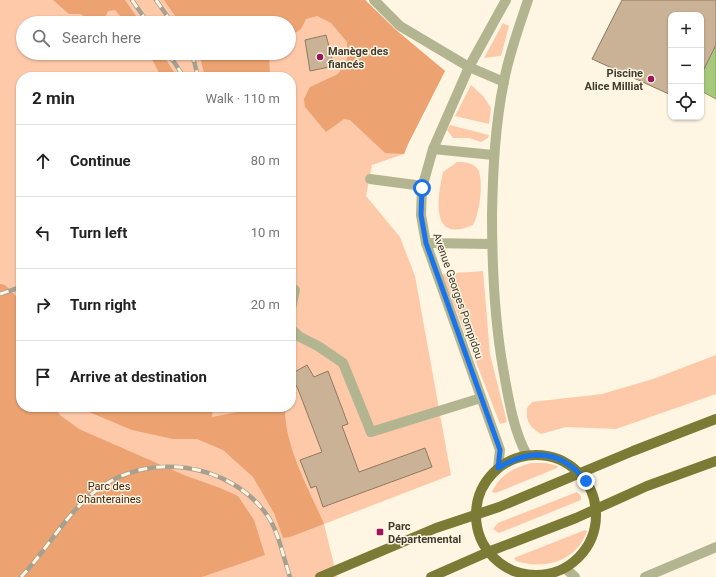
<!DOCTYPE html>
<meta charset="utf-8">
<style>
:root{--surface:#fff;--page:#f6f6f6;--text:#222;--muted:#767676;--line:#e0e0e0}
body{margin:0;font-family:Roboto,sans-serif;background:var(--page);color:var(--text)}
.controls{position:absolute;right:12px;top:12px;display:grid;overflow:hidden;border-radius:8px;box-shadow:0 1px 3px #0004}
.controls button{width:36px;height:36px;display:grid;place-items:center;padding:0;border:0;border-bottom:1px solid var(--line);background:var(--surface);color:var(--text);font:20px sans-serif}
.stop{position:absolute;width:12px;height:12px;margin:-9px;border:3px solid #1a73e8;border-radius:50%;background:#fff}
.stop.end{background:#1a73e8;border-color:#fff;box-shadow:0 1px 4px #0008}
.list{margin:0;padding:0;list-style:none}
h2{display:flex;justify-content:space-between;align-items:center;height:52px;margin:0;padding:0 16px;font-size:17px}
h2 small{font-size:13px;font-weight:400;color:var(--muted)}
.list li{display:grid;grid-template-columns:26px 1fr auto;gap:12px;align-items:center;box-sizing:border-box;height:72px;padding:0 16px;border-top:1px solid var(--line)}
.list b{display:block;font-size:15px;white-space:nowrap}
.list em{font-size:13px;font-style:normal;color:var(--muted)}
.icon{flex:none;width:22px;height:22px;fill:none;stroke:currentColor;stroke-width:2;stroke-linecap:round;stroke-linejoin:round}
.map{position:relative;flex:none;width:716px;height:577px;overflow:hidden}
.search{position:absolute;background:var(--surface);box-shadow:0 1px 3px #0004;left:16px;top:16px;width:280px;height:44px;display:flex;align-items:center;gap:10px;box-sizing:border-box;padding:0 14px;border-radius:22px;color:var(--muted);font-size:15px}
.panel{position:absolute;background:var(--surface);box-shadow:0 1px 3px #0004;left:16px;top:72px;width:280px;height:340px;border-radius:16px}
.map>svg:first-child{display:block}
.green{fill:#fec9a9;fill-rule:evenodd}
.forest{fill:#eca271}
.water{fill:#a6c97c;stroke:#889f65}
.building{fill:#c9b296;stroke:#8f7a60}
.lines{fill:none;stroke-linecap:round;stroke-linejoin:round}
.minor{stroke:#b3b490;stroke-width:10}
.major{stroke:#7b7b35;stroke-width:10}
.rail-casing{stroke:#a7a08f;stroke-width:4.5}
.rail{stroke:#fef6e2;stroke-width:3;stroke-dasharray:9;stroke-linecap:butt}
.route{stroke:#1a73e8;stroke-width:5}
.poi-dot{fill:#a0125b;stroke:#fef6e2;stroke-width:1.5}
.labels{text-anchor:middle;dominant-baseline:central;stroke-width:3;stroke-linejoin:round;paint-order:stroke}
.poi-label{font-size:11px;font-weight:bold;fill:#413c2f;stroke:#fef6e2;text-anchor:start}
.street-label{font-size:11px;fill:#413c2f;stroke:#fef6e2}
.park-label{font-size:11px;fill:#41230e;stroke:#fef6e2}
</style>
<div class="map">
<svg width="716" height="577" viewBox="0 0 716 577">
<rect width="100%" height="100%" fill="#fef6e2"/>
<g class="green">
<path d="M0,0h365l31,30 49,41 -37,73 -4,10 -32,11 -6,31 34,41 15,39 36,199 -127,49 13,53h-337zM23,23h266v30h-266zM21,77h270v330h-270z"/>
<path d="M503,23l6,3 -8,30 -17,2z"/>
<path d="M471,85l12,11 8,12 -2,16 -34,-8z"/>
<path d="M450,125l39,10 -1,3 -7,4 -12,-4h-16l-6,-8z"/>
<path d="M457,162c7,0 14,0 20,6 8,11 2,47 -4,57 -43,19 -36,-26 -30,-53z"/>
<path d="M483,271l7,83 17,68 -7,2 -58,-150z"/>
<path d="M716,355v39l-100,35 -50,-2 -25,7c-12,-8 -15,-12 -14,-26l5,-6 70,-8 51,-15z"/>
<path d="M531,463h15l12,3 -1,2 -61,25 -4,-1c8,-17 21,-24 39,-29z"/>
<path d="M577,492l4,4v4l-82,33 -6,-4 5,-6z"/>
<path d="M585,530l2,1c-11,31 -43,39 -71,30l-2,-3z"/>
</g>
<g class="forest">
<path d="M53,0h72l16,23h-15l-11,-13 -7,1 -5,11 -12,1 -10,-9h-12z"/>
<path d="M164,0h201l31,30 49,41 -37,73 -4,10 -19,-1 -35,-33 -6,-1 -18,13 -21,-25 -1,-8 6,-12 28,-13 9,-15v-17l-16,-19 -14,-7 -11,3 -5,10 -12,8v-14h-109z"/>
<path d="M149,53h13l15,24h-16z"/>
<path d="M199,53h70l1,24h-65z"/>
<path d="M0,284l5,1 16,16v106h33l6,8 19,14 105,46 36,13 18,8 16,24 11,35 -63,22h-202z"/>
<path d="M77,407h136l-1,10 31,-6 3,-4h39c-1,39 24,82 39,117l-34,13 -7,1 -9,-25 -21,-36 -30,-27 -26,-11h-24l-41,-9z"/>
</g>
<path class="water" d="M701,31l15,7v61l-15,-8z"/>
<g class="building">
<path d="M622,0h94v45l-15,30v-60h-30v80l-79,-36z"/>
<path d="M326,35l8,31 -24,5 -5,-31z"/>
<path d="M307,365l7,12 14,-6 20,53 -6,2 17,46 66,-24 7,19 -109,40 -7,-21 -5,2 -11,-28 22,-8 -24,-63 -7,-13v-2z"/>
</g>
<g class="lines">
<g class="minor">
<path d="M374,0l26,26 69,41 35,15"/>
<path d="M433,149l60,6"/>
<path d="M370,179l53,7"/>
<path d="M426,243l66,1"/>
<path d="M291,309l4,-19"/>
<path d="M291,329l9,8 18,9 25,17 28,69 110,-34"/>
<path d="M527,455c-14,-25 -19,-59 -24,-87 -9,-51 -11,-102 -11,-154 1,-45 3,-89 12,-133 5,-27 15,-54 24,-81"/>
<path d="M498,468l2,-18 -74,-207 -5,-28 1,-27 11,-39 36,-82 37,-67"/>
<path d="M565,568l10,9"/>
<path d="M645,577l71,-30"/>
</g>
<g class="major">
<circle cx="536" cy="515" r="60"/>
<path d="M320,577l116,-49 63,-21 134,-56 83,-32"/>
<path d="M431,577l57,-25 88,-34 71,-32 69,-25"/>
</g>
<g class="rail-casing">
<g id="rail">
<path d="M132,0l16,23"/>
<path d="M156,0l16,23"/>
<path d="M168,53l16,24"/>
<path d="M192,53l6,24"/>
<path d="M0,294l21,-7"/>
<path d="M21,577c26,-27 45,-64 76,-87 51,-39 132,-28 170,25 12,17 16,42 23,62"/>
</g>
</g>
<use href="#rail" class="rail"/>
</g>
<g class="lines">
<path class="route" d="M422,188l-1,27 5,28 74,207 -2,18c33,-20 63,-18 88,13"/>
</g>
<g class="poi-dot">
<circle cx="320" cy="57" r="4"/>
<circle cx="651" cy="79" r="4"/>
<rect x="376" y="528" width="8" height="8" rx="2"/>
</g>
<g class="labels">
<g class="poi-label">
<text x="328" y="51">Manège des<tspan x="328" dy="13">fiancés</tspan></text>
<text x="643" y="73" text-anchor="end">Piscine<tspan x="643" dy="13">Alice Milliat</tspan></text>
<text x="388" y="526">Parc<tspan x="388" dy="13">Départemental</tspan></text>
</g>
<g class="street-label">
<text transform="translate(458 296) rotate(71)">Avenue Georges Pompidou</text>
</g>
<g class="park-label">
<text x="109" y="486">Parc des<tspan x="109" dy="13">Chanteraines</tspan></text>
</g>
</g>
</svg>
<div class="controls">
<button>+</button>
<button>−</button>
<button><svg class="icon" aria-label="locate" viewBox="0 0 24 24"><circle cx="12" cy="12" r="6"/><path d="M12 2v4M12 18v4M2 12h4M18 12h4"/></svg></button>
</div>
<div class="stop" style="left:422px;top:188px"></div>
<div class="stop end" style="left:586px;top:481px"></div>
<div class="search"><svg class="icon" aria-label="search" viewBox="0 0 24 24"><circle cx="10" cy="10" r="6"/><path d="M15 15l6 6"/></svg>Search here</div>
<section class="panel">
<h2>2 min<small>Walk · 110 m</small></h2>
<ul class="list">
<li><svg class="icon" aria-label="ahead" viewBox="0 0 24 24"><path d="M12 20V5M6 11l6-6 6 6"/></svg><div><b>Continue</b></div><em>80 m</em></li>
<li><svg class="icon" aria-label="left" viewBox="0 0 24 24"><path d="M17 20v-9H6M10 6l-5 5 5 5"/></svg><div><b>Turn left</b></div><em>10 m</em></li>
<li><svg class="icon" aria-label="right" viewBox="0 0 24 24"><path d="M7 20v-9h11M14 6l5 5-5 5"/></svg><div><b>Turn right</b></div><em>20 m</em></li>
<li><svg class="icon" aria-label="arrive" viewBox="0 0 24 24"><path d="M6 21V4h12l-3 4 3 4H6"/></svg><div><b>Arrive at destination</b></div></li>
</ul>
</section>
</div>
